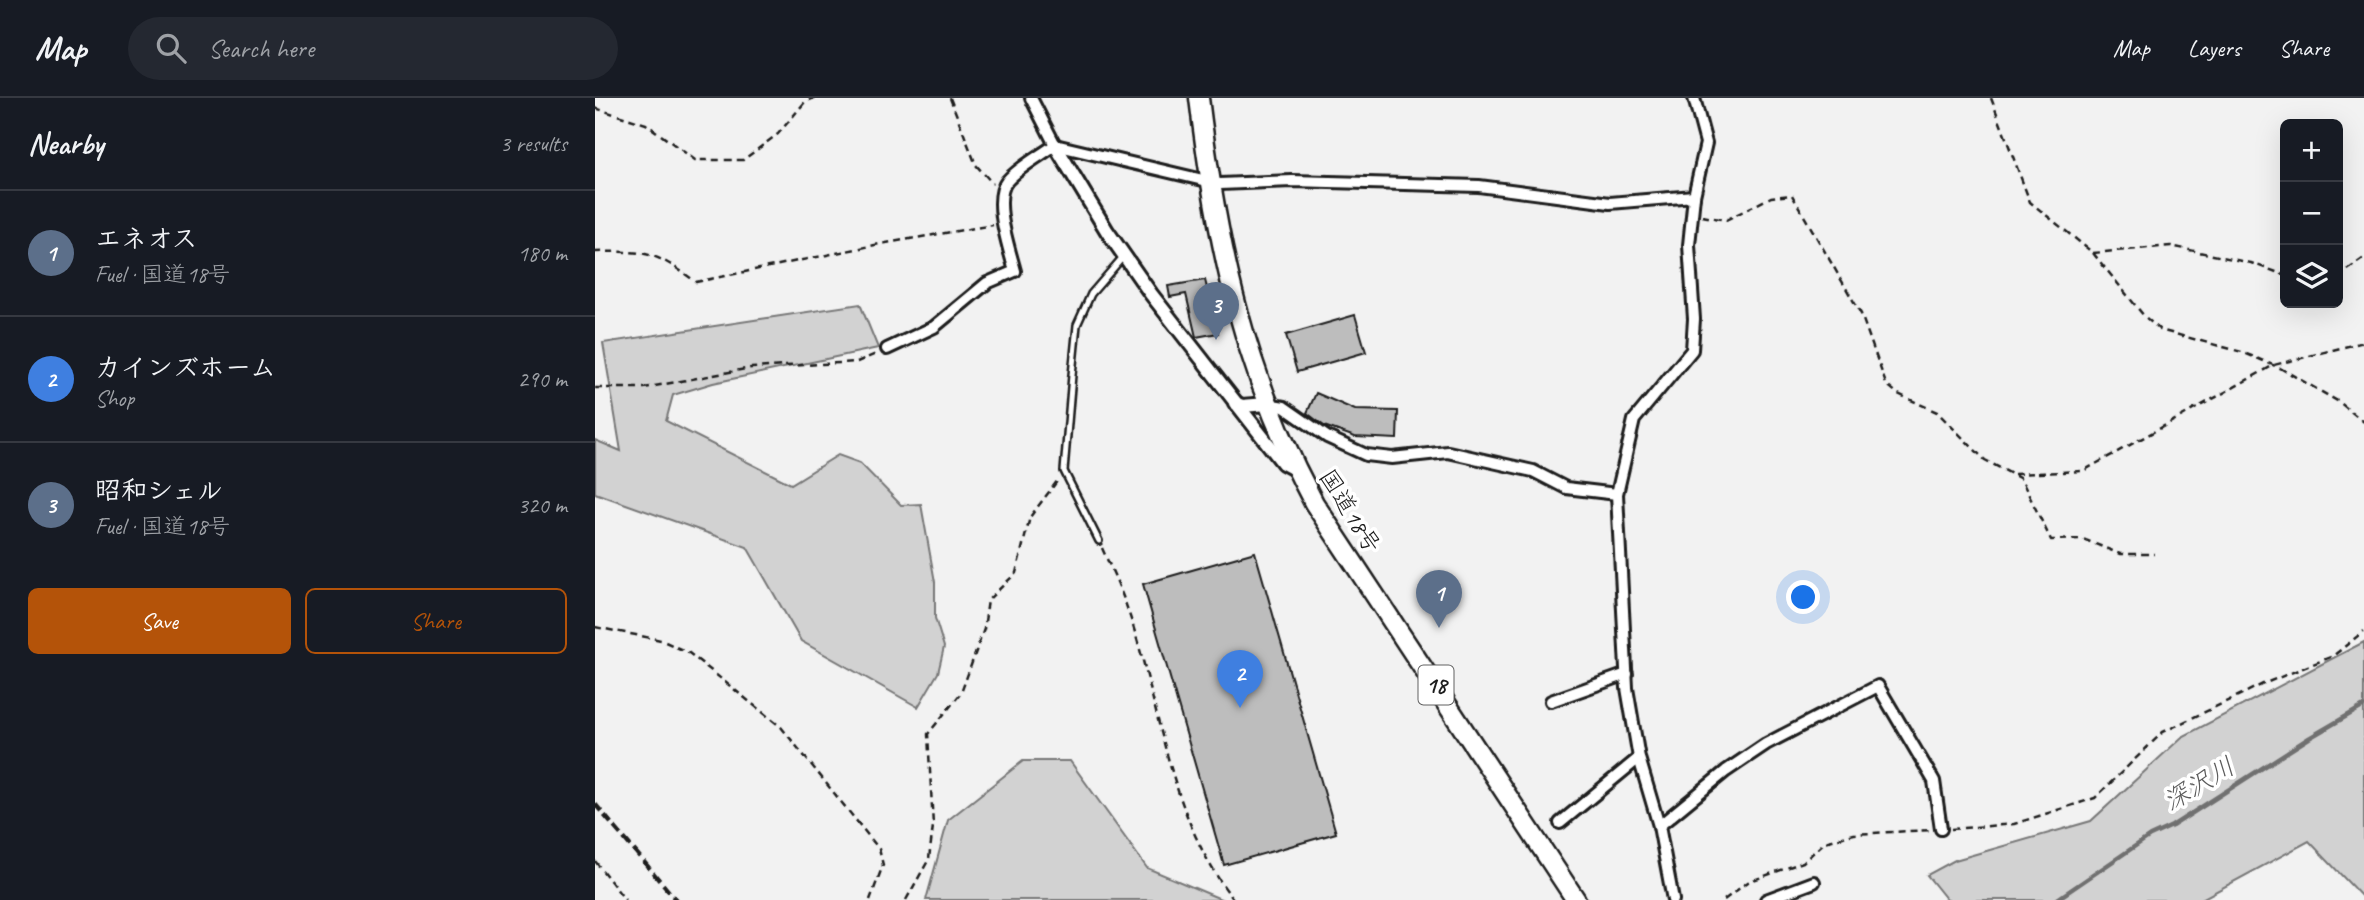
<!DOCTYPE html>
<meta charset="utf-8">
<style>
:root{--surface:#171b24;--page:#242831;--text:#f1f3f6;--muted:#9ea1a6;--line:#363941;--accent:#b45309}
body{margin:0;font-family:Caveat,"Klee One",sans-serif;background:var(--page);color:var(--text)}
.controls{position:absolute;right:21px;top:21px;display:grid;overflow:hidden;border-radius:10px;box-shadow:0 7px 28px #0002}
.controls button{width:63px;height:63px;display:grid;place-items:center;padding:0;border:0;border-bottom:2px solid var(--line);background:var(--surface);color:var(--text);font:35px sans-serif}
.you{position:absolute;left:1209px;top:500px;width:24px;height:24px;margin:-18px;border:5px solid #fff;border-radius:50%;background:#1a73e8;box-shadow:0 0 0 10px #1a73e833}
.badge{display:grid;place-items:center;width:46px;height:46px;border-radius:50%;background:var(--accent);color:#fff;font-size:23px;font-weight:700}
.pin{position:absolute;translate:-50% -58px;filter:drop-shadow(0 2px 4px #0008)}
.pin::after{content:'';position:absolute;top:37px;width:24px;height:21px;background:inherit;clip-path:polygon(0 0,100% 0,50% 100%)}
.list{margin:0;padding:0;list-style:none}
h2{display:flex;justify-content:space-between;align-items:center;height:91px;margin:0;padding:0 28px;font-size:30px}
h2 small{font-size:23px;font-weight:400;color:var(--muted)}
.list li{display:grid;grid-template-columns:46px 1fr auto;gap:21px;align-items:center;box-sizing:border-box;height:126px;padding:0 28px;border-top:2px solid var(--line)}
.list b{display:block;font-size:26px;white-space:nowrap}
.list p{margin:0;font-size:23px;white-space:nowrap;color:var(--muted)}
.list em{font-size:23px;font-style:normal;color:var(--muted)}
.actions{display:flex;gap:14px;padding:21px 28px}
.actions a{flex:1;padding:16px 0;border:2px solid var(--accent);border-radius:10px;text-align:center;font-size:24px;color:var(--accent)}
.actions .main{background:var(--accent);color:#fff}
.icon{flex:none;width:38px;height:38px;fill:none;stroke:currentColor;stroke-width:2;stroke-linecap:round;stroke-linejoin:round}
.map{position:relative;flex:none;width:1769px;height:802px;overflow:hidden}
header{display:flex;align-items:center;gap:42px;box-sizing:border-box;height:98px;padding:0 35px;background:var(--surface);border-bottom:2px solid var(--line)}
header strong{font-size:33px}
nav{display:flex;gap:38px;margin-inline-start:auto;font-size:24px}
.search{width:490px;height:63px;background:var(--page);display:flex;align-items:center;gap:18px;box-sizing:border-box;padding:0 24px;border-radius:38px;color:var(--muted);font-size:26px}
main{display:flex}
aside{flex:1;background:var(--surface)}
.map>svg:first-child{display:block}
.green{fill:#d2d2d2;stroke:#777;stroke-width:2}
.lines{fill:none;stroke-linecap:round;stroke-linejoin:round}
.stream{stroke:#707070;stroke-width:4.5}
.building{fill:#bdbdbd;stroke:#1c1c1c;stroke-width:2}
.service-casing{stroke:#1c1c1c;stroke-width:10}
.minor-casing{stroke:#1c1c1c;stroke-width:16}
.tertiary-casing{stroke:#1c1c1c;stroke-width:18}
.trunk-casing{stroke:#1c1c1c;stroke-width:23}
.path{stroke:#1c1c1c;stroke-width:2.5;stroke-dasharray:7 5;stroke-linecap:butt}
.service{stroke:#fff;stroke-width:5}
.minor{stroke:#fff;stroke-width:10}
.tertiary{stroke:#fff;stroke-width:12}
.trunk{stroke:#fff;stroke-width:18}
.rail{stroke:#1c1c1c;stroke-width:4.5;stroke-dasharray:10 5;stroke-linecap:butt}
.labels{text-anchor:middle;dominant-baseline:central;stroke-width:7;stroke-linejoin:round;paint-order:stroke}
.shield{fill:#fff;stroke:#606060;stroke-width:2}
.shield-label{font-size:23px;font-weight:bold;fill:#1c1c1c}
.street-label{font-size:24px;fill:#1c1c1c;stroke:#fff}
.water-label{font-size:26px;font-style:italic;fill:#5b5b5b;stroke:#fff}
</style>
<header>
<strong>Map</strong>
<div class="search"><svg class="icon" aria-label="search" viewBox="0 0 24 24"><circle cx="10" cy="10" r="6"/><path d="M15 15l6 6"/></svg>Search here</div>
<nav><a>Map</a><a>Layers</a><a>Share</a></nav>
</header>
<main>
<aside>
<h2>Nearby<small>3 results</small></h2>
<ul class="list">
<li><span class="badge" style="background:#5c6f8a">1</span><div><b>エネオス</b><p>Fuel · 国道18号</p></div><em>180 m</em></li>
<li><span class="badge" style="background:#3f7fe0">2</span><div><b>カインズホーム</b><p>Shop</p></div><em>290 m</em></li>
<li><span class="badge" style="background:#5c6f8a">3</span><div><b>昭和シェル</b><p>Fuel · 国道18号</p></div><em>320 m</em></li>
</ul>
<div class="actions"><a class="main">Save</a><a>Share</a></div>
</aside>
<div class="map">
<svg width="1769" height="802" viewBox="0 0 1769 802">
<rect width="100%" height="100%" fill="#f2f2f2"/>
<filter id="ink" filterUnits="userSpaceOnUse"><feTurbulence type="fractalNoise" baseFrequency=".0143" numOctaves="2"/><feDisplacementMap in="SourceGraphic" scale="14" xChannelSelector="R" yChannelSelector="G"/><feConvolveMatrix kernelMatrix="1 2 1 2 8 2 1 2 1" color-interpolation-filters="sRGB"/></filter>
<g filter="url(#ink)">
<g class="green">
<path d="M265,206l18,44 -165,35 -40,12 -7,26 125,63 47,-29 22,8 41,42 20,-1 14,78v36l9,29 -6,26 -20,34 -117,-66 -54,-94 -152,-54v-53l26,11 -18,-108z"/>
<path d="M1769,544v257l-55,-58 -109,59h-253l-20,-25 28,-15 136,-39 91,-84z"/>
<path d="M428,663h47l77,107 76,32h-297l22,-80z"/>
</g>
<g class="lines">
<path class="stream" d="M1461,802l94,-64 22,-10 137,-88 55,-32"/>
</g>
<g class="building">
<path d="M610,182l13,53 -22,4 -10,-43 -16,3 -2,-11z"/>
<path d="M760,217l11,37 -69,20 -11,-37z"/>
<path d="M721,295l39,17 43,1 -1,28 -42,-2 -31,-11 -17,-13z"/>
<path d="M660,454l81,281 -112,32 -81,-281z"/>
</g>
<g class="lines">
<g class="service-casing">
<path id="service" d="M504,443l-35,-70 8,-96 5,-50 14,-31 32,-37"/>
</g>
<g class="minor-casing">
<g id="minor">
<path d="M436,0l24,47 165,39 72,-3 187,5 131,17 84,-7"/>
<path d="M292,251l47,-22 53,-44 28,-12c-6,-23 -23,-72 -8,-90 12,-14 33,-25 48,-36"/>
<path d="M672,306l17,3 43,30 39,18 26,3 56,-6 85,19 33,17 51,6"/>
<path d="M956,603l76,-27"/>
<path d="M965,725l79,-65"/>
<path d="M1064,728l67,-55 40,-27 112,-58 56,95 7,48"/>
<path d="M1078,802l-14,-74 -20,-68 -12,-70 -10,-194 17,-74 58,-70 2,-31 -5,-74 5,-49 12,-53 -12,-45"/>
<path d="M1171,802l48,-18"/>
</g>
</g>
<g class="tertiary-casing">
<g id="tertiary">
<path d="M460,47l52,86 44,63 132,169 13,7"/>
<path d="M640,305l7,3 25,-2"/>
</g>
</g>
<g class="trunk-casing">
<path id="trunk" d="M604,0c18,148 44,272 115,405l262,397"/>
</g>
<g class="path">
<path d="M355,0l26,67 17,19"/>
<path d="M1396,0l39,104 63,51 51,63 16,14 82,22 38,16 59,34 25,20"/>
<path d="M0,10l51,16 49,36h48l35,-26 27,-32 9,-4"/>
<path d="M1107,118l24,4 45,-23 21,-2 69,119 25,70 12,10 39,18 48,48 36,19 30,61 32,-1 37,15h34"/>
<path d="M0,154c52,-1 59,-1 101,30l184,-38 113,-19"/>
<path d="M1498,155l78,-7 80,17 34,12"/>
<path d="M1743,179l26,-19"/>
<path d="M0,290h49l107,-20 106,-6 21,-9"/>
<path d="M1419,376l69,-3 191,-106 90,-23"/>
<path d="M507,450c8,18 16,35 23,54 36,100 41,212 109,298"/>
<path d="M0,529l66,13 28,13 92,74 98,122 4,16 -13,35"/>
<path d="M1356,731l63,-5 81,-26 68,-66 100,-48 70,-28 31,-25"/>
<path d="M0,763l30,39"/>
<path d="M311,802l23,-41 4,-33 -5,-92 33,-41 23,-64 4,-29 28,-27 14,-56 28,-37"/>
<path d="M1129,802l24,-18 55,-20 22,-20 29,-8 77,-4"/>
</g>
<use href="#service" class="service"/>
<use href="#minor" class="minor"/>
<use href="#tertiary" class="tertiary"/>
<use href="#trunk" class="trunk"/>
<path class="rail" d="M0,706l81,96"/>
</g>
</g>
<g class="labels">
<rect class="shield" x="823.5" y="567.5" width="35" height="39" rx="5"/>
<g class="shield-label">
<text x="841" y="587">18</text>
</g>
<g class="street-label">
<text transform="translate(755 413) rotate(58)">国道18号</text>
</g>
<g class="water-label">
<text transform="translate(1604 686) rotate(-31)">深沢川</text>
</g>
</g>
</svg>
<div class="controls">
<button>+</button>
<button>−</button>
<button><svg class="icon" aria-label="layers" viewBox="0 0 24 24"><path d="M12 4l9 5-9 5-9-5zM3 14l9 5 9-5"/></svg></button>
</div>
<div class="you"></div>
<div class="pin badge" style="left:844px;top:530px;background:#5c6f8a">1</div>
<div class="pin badge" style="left:645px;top:610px;background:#3f7fe0">2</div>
<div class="pin badge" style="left:621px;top:242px;background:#5c6f8a">3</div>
</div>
</main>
